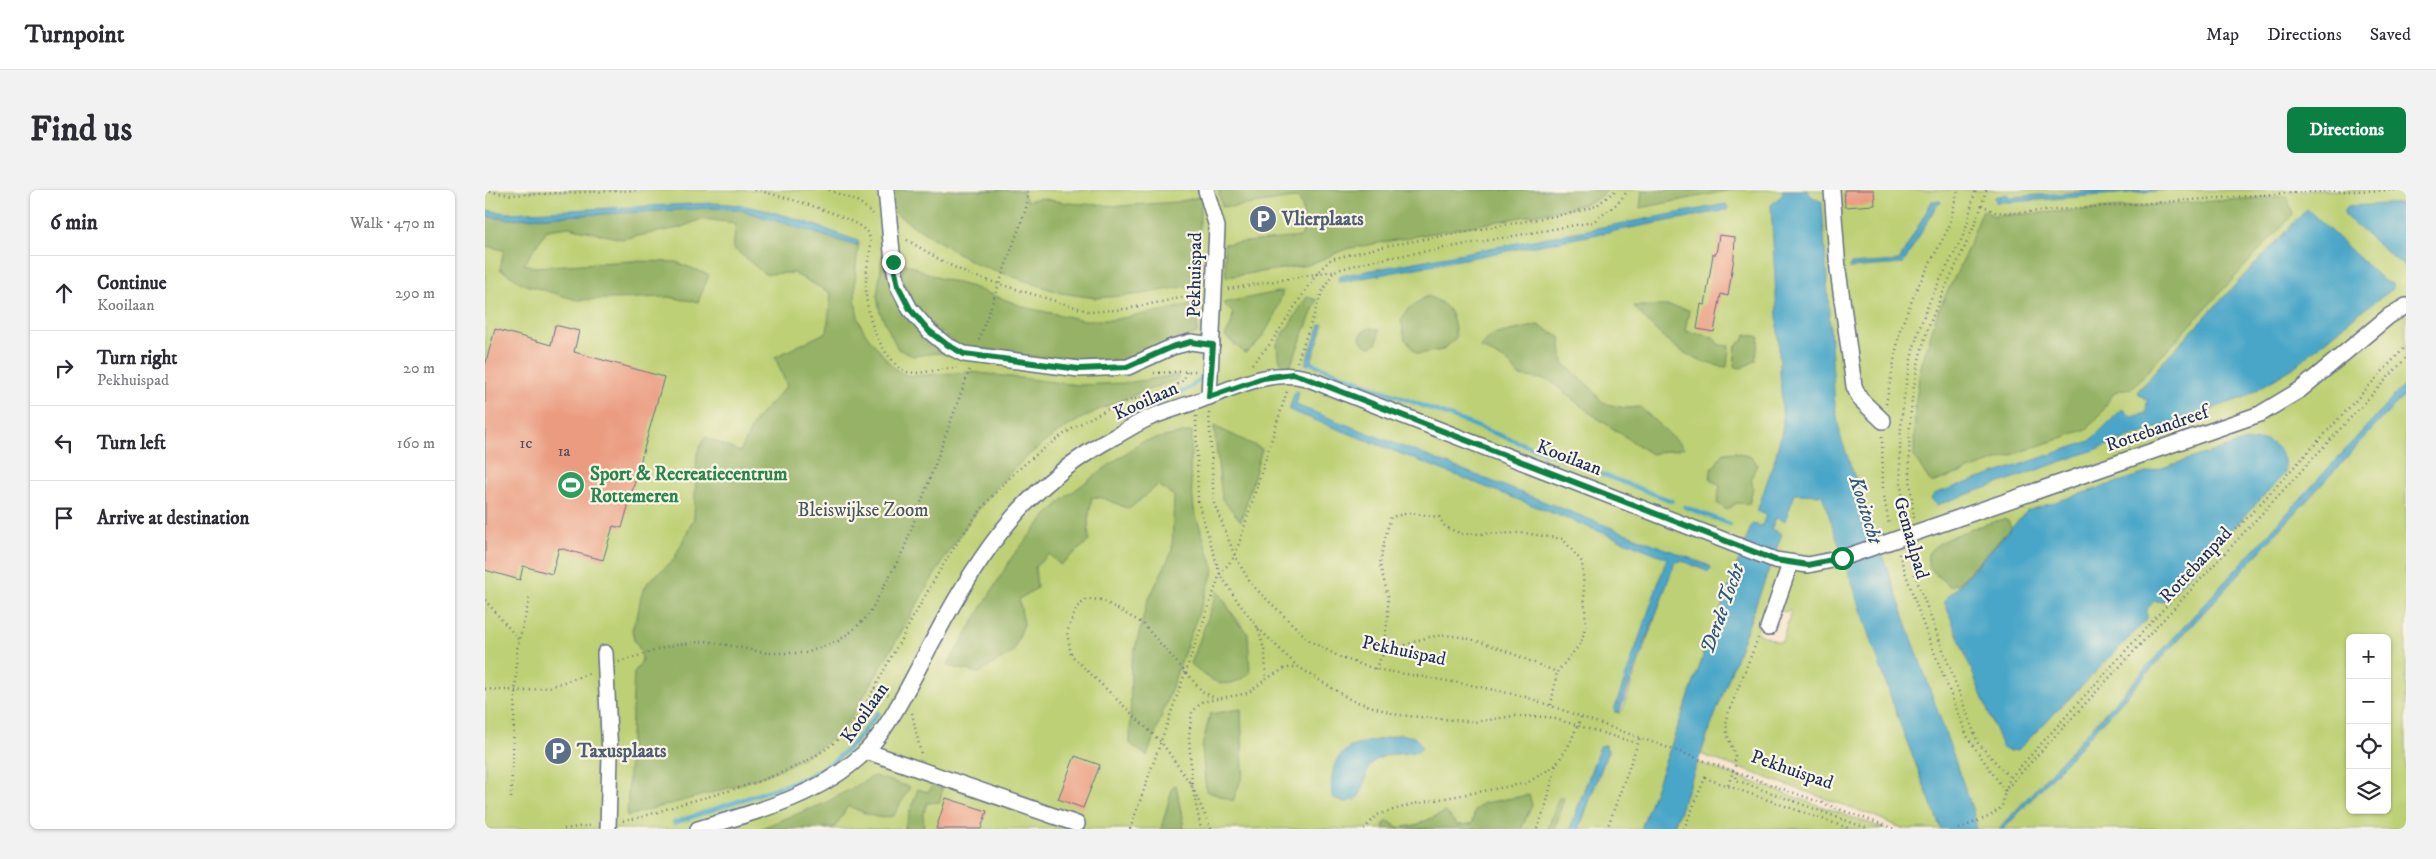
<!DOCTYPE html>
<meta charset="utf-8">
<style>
:root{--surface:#fff;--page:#f2f2f3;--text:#2b2b33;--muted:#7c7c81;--line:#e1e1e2;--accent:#0b8043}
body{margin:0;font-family:"IM FELL DW Pica",serif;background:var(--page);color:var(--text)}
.controls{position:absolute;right:15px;bottom:15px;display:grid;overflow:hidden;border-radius:8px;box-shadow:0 1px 4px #0004}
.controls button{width:45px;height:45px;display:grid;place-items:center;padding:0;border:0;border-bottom:1px solid var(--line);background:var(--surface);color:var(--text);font:25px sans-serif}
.stop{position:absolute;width:15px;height:15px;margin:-11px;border:4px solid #0b8043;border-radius:50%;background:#fff}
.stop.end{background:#0b8043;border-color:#fff;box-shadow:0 1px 5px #0008}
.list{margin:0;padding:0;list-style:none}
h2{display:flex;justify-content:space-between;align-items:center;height:65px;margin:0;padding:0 20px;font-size:21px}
h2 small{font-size:16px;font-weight:400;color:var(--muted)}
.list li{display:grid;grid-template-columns:32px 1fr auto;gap:15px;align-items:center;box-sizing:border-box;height:75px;padding:0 20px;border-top:1px solid var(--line)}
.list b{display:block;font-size:19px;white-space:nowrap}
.list p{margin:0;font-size:16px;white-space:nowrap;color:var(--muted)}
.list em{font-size:16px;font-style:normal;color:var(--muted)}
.icon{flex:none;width:28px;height:28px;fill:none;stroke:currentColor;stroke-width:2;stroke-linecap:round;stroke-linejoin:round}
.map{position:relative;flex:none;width:1921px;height:639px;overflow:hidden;border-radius:8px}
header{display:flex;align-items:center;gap:30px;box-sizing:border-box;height:70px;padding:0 25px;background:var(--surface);border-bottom:1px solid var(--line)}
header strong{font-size:24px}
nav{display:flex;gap:28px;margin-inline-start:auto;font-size:18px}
.intro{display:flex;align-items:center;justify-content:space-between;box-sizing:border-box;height:120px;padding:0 30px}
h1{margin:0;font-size:35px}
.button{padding:12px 22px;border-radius:8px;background:var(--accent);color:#fff;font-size:18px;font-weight:700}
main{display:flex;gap:30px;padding:0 30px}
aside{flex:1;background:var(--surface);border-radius:8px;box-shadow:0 1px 4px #0004}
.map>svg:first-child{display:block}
.green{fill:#bdd074;stroke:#6c8069;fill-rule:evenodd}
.forest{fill:#96b266;stroke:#587062}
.water{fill:#4aa6c8;stroke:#326a93}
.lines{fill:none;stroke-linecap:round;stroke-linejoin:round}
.stream{stroke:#4aa6c8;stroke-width:4.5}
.building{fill:#ea9b80}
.minor-casing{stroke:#676e83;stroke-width:18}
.path{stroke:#676e83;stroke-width:2.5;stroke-dasharray:1 4;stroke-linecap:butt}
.minor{stroke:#fff;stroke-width:15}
.route{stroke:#0b8043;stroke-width:6}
.labels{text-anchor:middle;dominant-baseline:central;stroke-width:4.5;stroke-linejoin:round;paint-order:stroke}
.number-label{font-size:16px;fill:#4f4a66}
.service-label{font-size:19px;font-weight:bold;fill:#4e5e75;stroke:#fcf5e5;text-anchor:start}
.street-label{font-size:19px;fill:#1b2f5e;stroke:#fcf5e5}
.leisure-label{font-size:19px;font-weight:bold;fill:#27864d;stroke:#fcf5e5;text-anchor:start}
.park-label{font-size:19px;fill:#445764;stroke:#fcf5e5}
.water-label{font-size:20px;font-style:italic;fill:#2b5983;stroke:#fcf5e5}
</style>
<header>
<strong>Turnpoint</strong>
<nav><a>Map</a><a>Directions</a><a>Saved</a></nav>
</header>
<div class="intro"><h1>Find us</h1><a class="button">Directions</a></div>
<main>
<aside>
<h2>6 min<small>Walk · 470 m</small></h2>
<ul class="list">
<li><svg class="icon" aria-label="ahead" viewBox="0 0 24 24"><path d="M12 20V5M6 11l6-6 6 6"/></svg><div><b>Continue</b><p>Kooilaan</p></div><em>290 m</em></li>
<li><svg class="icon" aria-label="right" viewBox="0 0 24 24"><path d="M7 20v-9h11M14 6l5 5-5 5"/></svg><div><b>Turn right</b><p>Pekhuispad</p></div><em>20 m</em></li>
<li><svg class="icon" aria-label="left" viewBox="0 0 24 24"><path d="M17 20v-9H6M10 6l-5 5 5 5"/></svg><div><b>Turn left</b></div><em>160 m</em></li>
<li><svg class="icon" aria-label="arrive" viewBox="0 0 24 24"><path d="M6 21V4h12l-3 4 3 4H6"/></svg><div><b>Arrive at destination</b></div></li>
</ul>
</aside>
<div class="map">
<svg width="1921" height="639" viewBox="0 0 1921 639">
<rect width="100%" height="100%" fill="#fcf5e5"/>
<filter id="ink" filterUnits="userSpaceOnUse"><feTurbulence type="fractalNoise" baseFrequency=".02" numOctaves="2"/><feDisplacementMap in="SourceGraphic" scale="10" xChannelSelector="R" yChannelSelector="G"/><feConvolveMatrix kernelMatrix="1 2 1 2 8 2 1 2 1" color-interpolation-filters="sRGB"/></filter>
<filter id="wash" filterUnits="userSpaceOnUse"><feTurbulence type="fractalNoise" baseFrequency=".0096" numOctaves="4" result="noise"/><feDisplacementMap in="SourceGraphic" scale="20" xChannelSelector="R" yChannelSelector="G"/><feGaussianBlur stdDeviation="1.12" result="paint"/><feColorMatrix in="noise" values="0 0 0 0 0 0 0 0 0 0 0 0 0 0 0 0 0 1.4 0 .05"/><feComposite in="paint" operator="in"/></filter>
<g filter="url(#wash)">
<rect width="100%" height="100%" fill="#f5e3c9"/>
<g class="green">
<path d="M0,0h1921v639h-441l-103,-219 37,111 42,108h-37l-30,-13 -174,-62 53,-141 -31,-7c-3,11 -10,24 -9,35l-10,8v8l-62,172h-62l29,-78 -3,-6 -5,1 -30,83h-49l11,-24 -57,5 -3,14 -15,1 -11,-13 -30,13 -17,3 -11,-7 -5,4 2,4h-201l-8,-43h-3l-12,43h-676zM1175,392l7,2 -45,127 -3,2 -5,-1zM1306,421l-9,31h-4l-21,-9 6,-21zM746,422l17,22 -41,42zM1865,448h37v172h-37zM756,519l2,65 -37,17zM887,553l33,11c-12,-1 -30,2 -37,14 -7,12 1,17 -13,33l-6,-54z"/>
<path d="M1212,572l188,67h-212z"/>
</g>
<g class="forest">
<path d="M404,0h133l5,11 13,-3 27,5 51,3 59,-4 27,-6 -4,12 -1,76 -57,10 -46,4 -35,-5 -85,-29 -61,-37 -24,-17z"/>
<path d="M735,0h388l-13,10 -25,8 -224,41 -38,16 -82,12 -2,-33 77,-7c5,-14 4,-25 -2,-38l-5,-1 -62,9 -10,-1 -3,-12z"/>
<path d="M1157,0h90l-92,18z"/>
<path d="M1802,6l6,18 -161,174c-20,2 -20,7 -29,22 -4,7 -11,13 -16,19l-156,54 -17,-27 1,-48 5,-38 18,-59 24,-49 21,-52 11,6z"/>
<path d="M226,18l24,1 16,4 106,33 2,-2c-4,21 -8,67 4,85 4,8 11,15 17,22 10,13 15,22 32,25l59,-4 107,13 48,-2 52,-8v4c-37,14 -75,26 -108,46 -73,44 -115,114 -157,186 -21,37 -42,74 -65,111 -50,58 -150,72 -221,94l7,-143 8,-13 -1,-9 -7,-11 -2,-11 6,-16 3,-17 7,-14 25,-21 21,-43 3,-65 8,-16 35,15 16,-33 31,-33 -12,-29 52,-25 4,-39 -38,-20 -28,1 -32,-26 3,-25 -34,-4 -23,9 -57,11 -53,-12 -22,3 -23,34 10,3 97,-6 45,1 33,13 -11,27 -30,-5 -91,3 -54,-16 -23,-15 4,-19 -19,-4v-30l23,3z"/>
<path d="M398,63l6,3 6,32 68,70 -24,-5 -26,3 -15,-7 -18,-37 -3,-16z"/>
<path d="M410,69l44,19 33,9 55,21 57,12h28l86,-16 -1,29 -76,28 -93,-5 -54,-9 -2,4h-7l-50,-40z"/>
<path d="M798,101c-6,21 -18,50 -38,62l-20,-17 6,-11 2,-12 -10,-10z"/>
<path d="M942,106c24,9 26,17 29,42l-13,12 -26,4 -12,-15 -4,-19 7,-11z"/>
<path d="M822,107l10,3 -28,69h-4l-7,-13 -1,-12z"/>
<path d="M1149,116h34l21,4 -4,21 28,6 6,8 10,1 -2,21c-39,-3 -70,-32 -93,-61z"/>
<path d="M1053,135l22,12 3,26 30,27 9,13 23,5 15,-1 44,41 -33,6 -61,-41 -41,-33 -30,-4 -11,-14 -28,-15 12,-12z"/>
<path d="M885,138l9,2 -2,12 -6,5 -6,-2 -5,-6 2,-7z"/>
<path d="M1261,144l13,3 -4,24 -14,7 -7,-1 2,-22 7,-4z"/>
<path d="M729,236l48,23 -21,72 -19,-22z"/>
<path d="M707,241l-2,40 4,38 20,61 -67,186 -17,-12 1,-80 16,-61 25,-52 2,-55 -16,-11 -29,24 -26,-11 -11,-1 -4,24 1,20 -29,24 -11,-11 -14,13 2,21 -18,11 5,25 -11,28 -34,21 -32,-7 65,-109 33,-40 22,-21 74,-54z"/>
<path d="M1251,262l17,6 4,7 -6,13 2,10 -4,16 -12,-1 -10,7 -10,-7 3,-17 -10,-7 1,-9 13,-17z"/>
<path d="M1519,329l5,3 2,6 -51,54 -10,4c-9,-7 -25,-18 -22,-31 3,-15 61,-32 76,-36z"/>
<path d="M733,400l19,32 11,12 2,39c-26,20 -37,9 -59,-9z"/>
<path d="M756,519l2,65 -10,27 -27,-10 -4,-44 8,-33z"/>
<path d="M389,586l36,11 -16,28c-15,8 -31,-4 -46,-9l-13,21 -19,2h-57l66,-26z"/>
<path d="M450,593l7,6 -2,13 -13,1 -4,12 1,14h-20l14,-40 10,3z"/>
<path d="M691,595l8,44h-23l12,-43z"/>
<path d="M1044,605l3,10 -11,24h-136l-2,-4 5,-4 11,7 17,-3 30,-13 11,13 15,-1 3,-14 9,-7z"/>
<path d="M1077,606l2,2 -9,31h-7l10,-30z"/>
</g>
<g class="water">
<path d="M1298,0h24l4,6 11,6 13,204 6,32 131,370 5,21h-36l-42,-108 -77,-226 -27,-1 -10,27 -9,-3 -5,11 11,5 -109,295h-32l62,-172v-8l2,-6 8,-3 -1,-6 5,-8 6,-24 29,-78 10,2 4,-11 -9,-4 18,-52 8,-33 -12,-221 11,-10z"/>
<path d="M1630,0h53l-156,12h-16l-1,-5 12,-3 2,3z"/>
<path d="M1447,11h8l1,2 -4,2 -34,59 -54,4 1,-4 49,-3z"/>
<path d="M227,13c51,1 99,21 146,38l1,3 -5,1 -103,-32 -16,-4 -24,-1 -203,11 -23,-3v-6l23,3z"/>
<path d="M1921,13v65l-61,-52 -1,-4 4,-6z"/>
<path d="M1241,14l2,3 -1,3 -386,72 -3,-1 2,-5z"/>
<path d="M1822,19l77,72 8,3 1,5 -34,24 -66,55 -50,30 -306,107 -6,-6 3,-5 156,-53 32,-32 10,8 14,-4 1,-13 -10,-8 31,-36z"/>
<path d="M838,134l-1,6 -12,35 -5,-1 15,-39z"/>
<path d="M1921,193v10l-402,436h-5z"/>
<path d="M810,201l4,1 -3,13 414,161 1,4 -2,2 -27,-11 -7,1 -56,151 -5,-3 53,-152 -378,-148z"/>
<path d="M1781,250c15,8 20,16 19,33l-121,129 -10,-1 -7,8v11l-129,130 -9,1 -7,-4 -58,-146 83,-90 219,-70z"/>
<path d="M915,544l15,3 7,9 -4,6c-14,2 -30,0 -42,8 -19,13 -1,35 -32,43l-12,-6c-5,-57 26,-50 68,-63z"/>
<path d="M1120,555l3,6 -29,78h-9l30,-83z"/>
</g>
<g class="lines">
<g class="stream">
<path d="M826,173l361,138"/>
<path d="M633,227l68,-27 14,-10"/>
<path d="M1200,317l45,17"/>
<path d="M189,633l131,-45 27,-15 21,-19 25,-31"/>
</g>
</g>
<g id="blocks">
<g class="building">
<path d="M1359,0h30l1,15 -30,2z"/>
<path d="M1234,45l16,2 -1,20 -6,39 -7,-2 -7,38 -17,-3 4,-25 4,1 8,-51h3z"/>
<path d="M70,135l24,6 -5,21 90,25 -42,151 -9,-2 -10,34 -44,-12 -7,26 -29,-8 -3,14 -35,-10v-204l10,-37 56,16z"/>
<path d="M590,566l25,9 -17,43 -25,-9z"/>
<path d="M461,608l41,13 -6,18h-45z"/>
</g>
</g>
</g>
<g filter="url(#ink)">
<use href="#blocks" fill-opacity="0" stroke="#676e83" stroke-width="1"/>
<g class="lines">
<g class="minor-casing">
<g id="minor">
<path d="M401,0l7,72 5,24 12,23 19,22 17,14 18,9 115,15 49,-2 44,-20 19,-5 21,3"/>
<path d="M721,0l11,37 -8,170"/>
<path d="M1347,0l6,80 16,116 6,13 23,22"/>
<path d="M1283,438l22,-64"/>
<path d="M120,463l5,102 -2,74"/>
<path d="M381,561l211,73"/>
<path d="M213,639c58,-17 121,-33 166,-76 28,-27 51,-81 71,-116 46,-87 91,-152 179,-200 12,-6 23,-14 35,-19 15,-6 31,-11 46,-16 34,-12 74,-34 111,-24l469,182 33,5 34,-7 418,-144 40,-24 89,-74 17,-10"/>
</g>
</g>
<g class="path">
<path d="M270,0c22,5 103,26 113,44 6,9 0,23 -1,34 -4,30 2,62 21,87 5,6 11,15 20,17 12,3 35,-4 49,-4"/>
<path d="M344,0l30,12 14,12"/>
<path d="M1501,0l-4,15 13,7 18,1 289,-21 98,-2"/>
<path d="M0,1l26,4 127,-5"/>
<path d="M422,50l37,22 26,13 121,37 35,-3 74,-15"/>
<path d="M743,99l105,-18"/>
<path d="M494,150l47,-131 2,-19"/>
<path d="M812,172l25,-70 12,-21 36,-10 223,-39 25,-19 10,-13"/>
<path d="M767,174l18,-20 48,-72 13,-13 55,-13 186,-33 24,-7 20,-16"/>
<path d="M669,183l41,-2"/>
<path d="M1401,214l14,-74 16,-40 33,-63 9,-37"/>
<path d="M724,223l5,90 21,53 16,28 59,57 32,17 33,11 96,16 55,12 369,132"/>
<path d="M711,226l2,86 22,72 18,28 20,26 7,25 1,26"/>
<path d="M1397,247l1,54 6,34"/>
<path d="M1429,328c-8,-62 -7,-127 13,-186 15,-44 40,-83 55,-127"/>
<path d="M1421,329c-13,-62 -4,-147 19,-206 10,-26 25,-50 37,-75 7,-16 8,-32 14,-48"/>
<path d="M1428,359l2,26 63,168 32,35"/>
<path d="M1414,364l24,70 45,114 37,53 -3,16 -12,9 -31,13"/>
<path d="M0,410l34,40"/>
<path d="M773,438l39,38"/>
<path d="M134,472l50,-16 37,-5 61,12h39l32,-12 14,-10 16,-15 36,-67 66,-180"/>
<path d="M890,479l7,-13c16,-7 36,-18 54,-20 34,-5 88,24 121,36l24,-29 5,-19 -4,-62 -19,-23 -39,-6 -62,1 -17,-7 -6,-10 -29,-4 -19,4 -6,21 -5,27 8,31v21l-6,39"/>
<path d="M389,498l15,7"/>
<path d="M0,499l40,2 24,-4 42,-14"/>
<path d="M1066,515l6,-33"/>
<path d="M427,523l9,41"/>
<path d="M1252,582l-1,8 133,49"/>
<path d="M1243,595l7,-19v-10l-8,-22 -1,-15 32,-81"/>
<path d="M707,596l-30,-43 -91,-88 -4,-23 10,-25 10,-8 15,1 40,23 61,69 12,6"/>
<path d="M1522,598l399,-430"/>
<path d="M708,601l8,38"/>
<path d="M1520,601l5,-13 198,-218 198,-214"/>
<path d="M26,608l6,-149 13,-52"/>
<path d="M138,631c19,-3 39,-11 58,-17 47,-13 126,-32 160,-68 21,-21 35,-51 49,-77 39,-68 74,-144 136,-196 30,-25 60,-46 97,-60 15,-6 40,-10 54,-18 6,-4 8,-7 10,-15"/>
<path d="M79,639l29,-4"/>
<path d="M645,639l90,-255 15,-18 52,-165"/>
<path d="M726,639l-19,-43 -3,-50 3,-24 10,-10 46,-9 18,-14 18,-10 13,-3 54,34 47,15 77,7 39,-6 35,1 87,26"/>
<path d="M879,639l13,-14 36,-11 114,-21 29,-18"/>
<path d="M1052,639l9,-24 10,-40 14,-22 11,-26"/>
<path d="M1122,639l33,-92"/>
<path d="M1199,639l21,-51 146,51"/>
</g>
<use href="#minor" class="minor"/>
</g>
</g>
<g class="lines" filter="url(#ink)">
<path class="route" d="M408,72l5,24 12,23 19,22 17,13 18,10 115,15 48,-2 45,-20 19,-5 22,3 -4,52 54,-19 30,-4 13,4 469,182 33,5 34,-7"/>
</g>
<defs>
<g id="parking-disc" transform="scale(1.4375)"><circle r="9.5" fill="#5c6f8a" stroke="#fcf5e5"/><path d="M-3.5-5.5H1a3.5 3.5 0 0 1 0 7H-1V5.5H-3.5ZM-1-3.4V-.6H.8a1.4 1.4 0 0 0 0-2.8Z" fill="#fff"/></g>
<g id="stadium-disc" transform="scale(1.4375)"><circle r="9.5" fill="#2e9e5b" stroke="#fcf5e5"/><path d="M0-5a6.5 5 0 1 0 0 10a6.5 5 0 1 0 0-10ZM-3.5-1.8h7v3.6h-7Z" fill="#fff"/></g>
</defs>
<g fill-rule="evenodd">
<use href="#parking-disc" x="778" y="29"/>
<use href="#stadium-disc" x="86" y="295"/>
<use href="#parking-disc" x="73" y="561"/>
</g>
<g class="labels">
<g class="number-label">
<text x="41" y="253">1c</text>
<text x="79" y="261">1a</text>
</g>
<g class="service-label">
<text x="797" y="29">Vlierplaats</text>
<text x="92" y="561">Taxusplaats</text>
</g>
<g class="street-label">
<text transform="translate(710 85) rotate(-89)">Pekhuispad</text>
<text transform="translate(661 211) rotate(-24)">Kooilaan</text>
<text transform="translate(1672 239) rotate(-19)">Rottebandreef</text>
<text transform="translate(1084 268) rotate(21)">Kooilaan</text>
<text transform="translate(1426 348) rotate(74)">Gemaalpad</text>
<text transform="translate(1711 375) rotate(-47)">Rottebanpad</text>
<text transform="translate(919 461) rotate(12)">Pekhuispad</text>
<text transform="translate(380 523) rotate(-55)">Kooilaan</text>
<text transform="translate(1307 580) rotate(19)">Pekhuispad</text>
</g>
<g class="leisure-label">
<text x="105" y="284">Sport &amp; Recreatiecentrum<tspan x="105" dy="22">Rottemeren</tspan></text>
</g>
<g class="park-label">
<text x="378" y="320">Bleiswijkse Zoom</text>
</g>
<g class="water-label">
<text transform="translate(1380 320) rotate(73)">Kooitocht</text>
<text transform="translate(1238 419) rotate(-70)">Derde Tocht</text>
</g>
</g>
</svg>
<div class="controls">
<button>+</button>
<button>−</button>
<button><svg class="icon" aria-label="locate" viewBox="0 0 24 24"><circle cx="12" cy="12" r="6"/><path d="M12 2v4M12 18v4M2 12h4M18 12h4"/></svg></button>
<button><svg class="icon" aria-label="layers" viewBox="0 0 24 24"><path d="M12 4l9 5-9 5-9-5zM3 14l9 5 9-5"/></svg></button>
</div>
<div class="stop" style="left:1357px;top:368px"></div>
<div class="stop end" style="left:408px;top:72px"></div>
</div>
</main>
